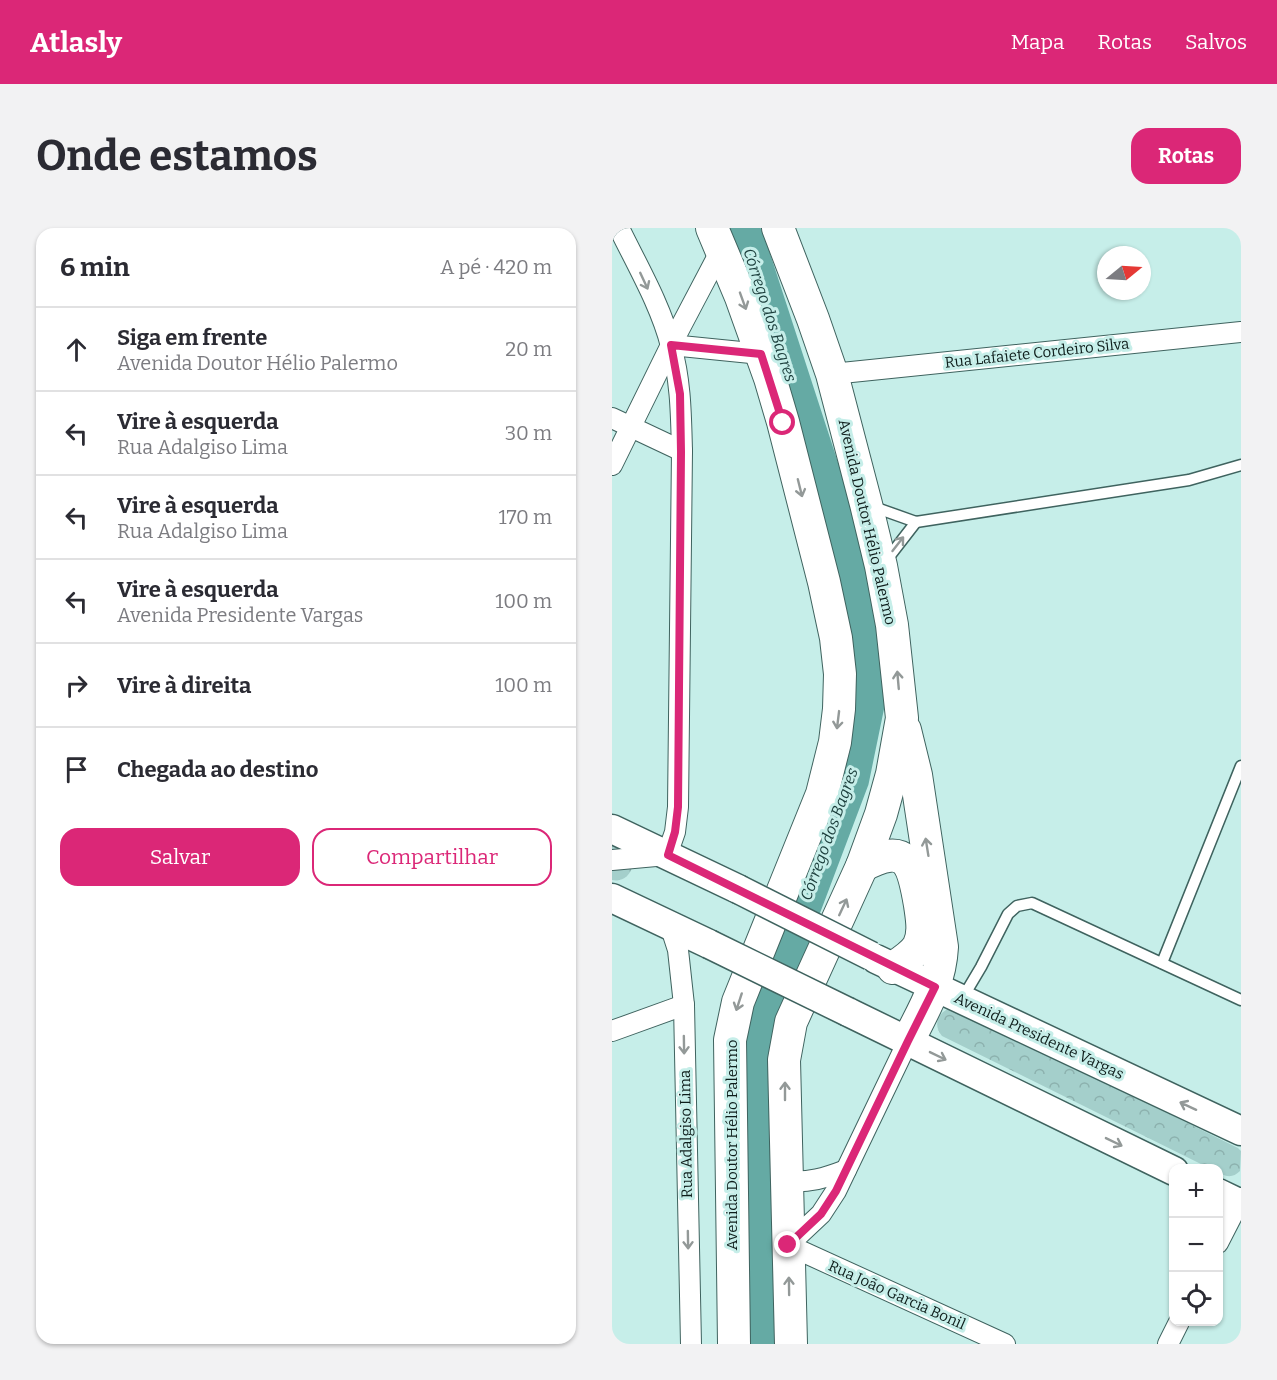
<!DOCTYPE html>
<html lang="pt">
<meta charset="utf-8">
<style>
:root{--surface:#fff;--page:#f2f2f3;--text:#2b2b33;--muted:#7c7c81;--line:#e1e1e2;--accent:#db2777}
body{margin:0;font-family:Bitter,serif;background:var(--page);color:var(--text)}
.controls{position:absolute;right:18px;bottom:18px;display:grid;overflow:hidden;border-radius:12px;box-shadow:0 2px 4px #0004}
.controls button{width:54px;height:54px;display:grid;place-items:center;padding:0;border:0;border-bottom:2px solid var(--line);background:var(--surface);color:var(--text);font:30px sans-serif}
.compass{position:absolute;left:485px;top:18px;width:54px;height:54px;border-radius:50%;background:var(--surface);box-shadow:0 2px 4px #0004;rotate:72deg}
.stop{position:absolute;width:18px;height:18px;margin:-14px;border:4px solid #db2777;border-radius:50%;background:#fff}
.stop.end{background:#db2777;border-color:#fff;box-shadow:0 2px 6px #0008}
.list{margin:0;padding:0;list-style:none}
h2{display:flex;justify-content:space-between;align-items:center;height:78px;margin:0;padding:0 24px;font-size:26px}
h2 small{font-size:20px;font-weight:400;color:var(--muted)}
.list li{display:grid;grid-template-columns:39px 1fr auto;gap:18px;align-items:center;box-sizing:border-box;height:84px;padding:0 24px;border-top:2px solid var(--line)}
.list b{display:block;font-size:22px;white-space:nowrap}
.list p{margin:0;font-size:20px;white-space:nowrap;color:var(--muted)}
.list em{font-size:20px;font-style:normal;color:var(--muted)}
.actions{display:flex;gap:12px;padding:18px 24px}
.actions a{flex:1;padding:14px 0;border:2px solid var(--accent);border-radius:18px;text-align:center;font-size:21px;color:var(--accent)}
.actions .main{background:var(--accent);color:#fff}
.icon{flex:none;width:33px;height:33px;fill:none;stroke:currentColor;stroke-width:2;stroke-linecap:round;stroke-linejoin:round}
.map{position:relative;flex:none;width:629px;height:1116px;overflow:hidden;border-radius:18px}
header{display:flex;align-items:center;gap:36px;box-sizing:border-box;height:84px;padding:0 30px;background:var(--accent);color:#fff}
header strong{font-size:28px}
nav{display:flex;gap:33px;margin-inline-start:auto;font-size:21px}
.intro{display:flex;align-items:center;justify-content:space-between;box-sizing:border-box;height:144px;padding:0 36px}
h1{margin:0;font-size:42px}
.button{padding:15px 27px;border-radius:18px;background:var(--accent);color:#fff;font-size:21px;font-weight:700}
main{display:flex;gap:36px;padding:0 36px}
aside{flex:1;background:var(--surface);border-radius:18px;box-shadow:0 2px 4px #0004}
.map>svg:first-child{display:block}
.park{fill:url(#park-crowns)}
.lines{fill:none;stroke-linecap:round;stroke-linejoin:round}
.river{stroke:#65aaa4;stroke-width:36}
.lane-casing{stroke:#3f635f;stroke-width:13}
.street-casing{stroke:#3f635f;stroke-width:22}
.secondary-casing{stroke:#3f635f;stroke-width:31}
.primary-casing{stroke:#3f635f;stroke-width:34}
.lane{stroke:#fff;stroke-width:10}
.street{stroke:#fff;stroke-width:20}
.secondary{stroke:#fff;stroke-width:28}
.primary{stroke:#fff;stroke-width:32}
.secondary-bridge-casing{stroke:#3f635f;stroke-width:31;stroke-linecap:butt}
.secondary-bridge{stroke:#fff;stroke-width:28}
.oneway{stroke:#939998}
.route{stroke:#db2777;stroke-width:8}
.labels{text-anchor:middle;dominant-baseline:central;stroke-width:6;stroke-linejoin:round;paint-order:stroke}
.street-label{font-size:15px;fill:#0e1d1b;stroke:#c6eee9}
.water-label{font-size:16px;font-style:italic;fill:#1a3c3a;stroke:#c6eee9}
</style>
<header>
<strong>Atlasly</strong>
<nav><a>Mapa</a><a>Rotas</a><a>Salvos</a></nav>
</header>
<div class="intro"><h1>Onde estamos</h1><a class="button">Rotas</a></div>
<main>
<aside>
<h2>6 min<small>A pé · 420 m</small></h2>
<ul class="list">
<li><svg class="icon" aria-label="ahead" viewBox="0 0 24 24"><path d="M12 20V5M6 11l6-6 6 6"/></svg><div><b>Siga em frente</b><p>Avenida Doutor Hélio Palermo</p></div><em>20 m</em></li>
<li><svg class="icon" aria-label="left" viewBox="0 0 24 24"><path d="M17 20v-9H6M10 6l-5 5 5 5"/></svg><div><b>Vire à esquerda</b><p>Rua Adalgiso Lima</p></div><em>30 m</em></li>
<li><svg class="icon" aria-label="left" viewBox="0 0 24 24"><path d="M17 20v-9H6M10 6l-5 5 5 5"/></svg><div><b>Vire à esquerda</b><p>Rua Adalgiso Lima</p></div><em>170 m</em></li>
<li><svg class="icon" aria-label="left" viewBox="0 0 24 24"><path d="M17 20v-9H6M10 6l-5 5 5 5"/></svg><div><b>Vire à esquerda</b><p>Avenida Presidente Vargas</p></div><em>100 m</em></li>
<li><svg class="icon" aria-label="right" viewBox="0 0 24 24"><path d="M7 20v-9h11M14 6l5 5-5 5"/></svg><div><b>Vire à direita</b></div><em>100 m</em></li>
<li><svg class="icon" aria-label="arrive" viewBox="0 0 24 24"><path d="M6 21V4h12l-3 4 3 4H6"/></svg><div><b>Chegada ao destino</b></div></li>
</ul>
<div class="actions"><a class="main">Salvar</a><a>Compartilhar</a></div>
</aside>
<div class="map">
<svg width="629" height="1116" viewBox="0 0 629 1116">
<defs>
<pattern id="park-crowns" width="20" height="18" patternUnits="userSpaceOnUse" patternTransform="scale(1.5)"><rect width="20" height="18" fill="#a4cfcb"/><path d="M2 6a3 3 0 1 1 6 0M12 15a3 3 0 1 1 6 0" fill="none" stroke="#8cb1ae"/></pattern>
</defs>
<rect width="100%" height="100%" fill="#c6eee9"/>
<g class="park">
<path d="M0,617l15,6 6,14c-3,11 -10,17 -21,15z"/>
<path d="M338,780h5l283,140 3,3 -1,20c-7,7 -13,6 -21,2l-1,-5h-9l-267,-132c-9,-11 -5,-23 8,-28z"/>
</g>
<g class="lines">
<path class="river" d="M129,0l7,16 94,289 30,145 -21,102 -94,249 7,315"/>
<g class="lane-casing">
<g id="lane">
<path d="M259,278l45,16 273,-42 52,-15"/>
<path d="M273,334l31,-40"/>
<path d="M550,735l79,-197"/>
<path d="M350,771l19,-32 27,-53 9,-8 15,-3 209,97"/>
</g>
</g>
<g class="street-casing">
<g id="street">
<path d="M59,117l90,9"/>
<path d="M220,146l409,-42"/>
<path d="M0,190l70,33"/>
<path d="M0,237l59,-120 50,-95"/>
<path d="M0,632l55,-5 8,-23 3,-25 4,-356c-1,-35 -1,-70 -11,-105 -10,-40 -34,-81 -52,-118"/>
<path d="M58,697l8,25 6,55 7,339"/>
<path d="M0,803l72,-26"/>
<path d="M296,813l-72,150 -15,23 -33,31 217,99"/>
<path d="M175,953c22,2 38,-3 59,-11"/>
<path d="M606,1015l23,-45"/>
<path d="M556,1116l11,-22"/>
</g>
</g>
<g class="secondary-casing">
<g id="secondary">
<path d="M0,601l126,60"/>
<path d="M0,670l97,46"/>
<path d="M264,731l365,172"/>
<path d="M236,784l326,159"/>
<path d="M606,965l23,11"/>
</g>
</g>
<g class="primary-casing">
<g id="primary">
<path d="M100,0l29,69 29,81 13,44 41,160 12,56 4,36 -1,35 -4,33 -13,52 -84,208 -8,38 4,304"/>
<path d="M166,0l35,91 19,55 34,130 15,62 11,59 10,93 -10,56 -11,40 -19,52 -71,156 -7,38 7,284"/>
<path d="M293,502l11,45 26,172c-2,37 -18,62 -34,94"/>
<path d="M250,638c46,-25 51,-2 58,39 2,14 5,29 -2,42 -6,9 -16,15 -25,21"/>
</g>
</g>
<use href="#lane" class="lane"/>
<use href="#street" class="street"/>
<use href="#secondary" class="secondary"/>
<use href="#primary" class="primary"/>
<g class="secondary-bridge-casing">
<g id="secondary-bridge">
<path d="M126,661l133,67"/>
<path d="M97,716l139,68"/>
</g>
</g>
<use href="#secondary-bridge" class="secondary-bridge"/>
</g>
<defs><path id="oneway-shaft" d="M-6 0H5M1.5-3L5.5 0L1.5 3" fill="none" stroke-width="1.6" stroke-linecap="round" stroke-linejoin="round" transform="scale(1.5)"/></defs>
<g class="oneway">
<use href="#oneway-shaft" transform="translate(32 53) rotate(65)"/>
<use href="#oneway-shaft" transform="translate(131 73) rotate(70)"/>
<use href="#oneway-shaft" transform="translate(188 260) rotate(76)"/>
<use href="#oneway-shaft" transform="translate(286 316) rotate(-52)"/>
<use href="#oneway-shaft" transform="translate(286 452) rotate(-95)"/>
<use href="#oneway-shaft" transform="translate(226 492) rotate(97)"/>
<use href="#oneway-shaft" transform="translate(315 619) rotate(-99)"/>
<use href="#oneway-shaft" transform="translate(231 679) rotate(-65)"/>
<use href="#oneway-shaft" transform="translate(127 774) rotate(108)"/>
<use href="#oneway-shaft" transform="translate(72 817) rotate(89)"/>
<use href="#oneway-shaft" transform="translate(326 828) rotate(26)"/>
<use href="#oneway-shaft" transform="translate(173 863) rotate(-90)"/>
<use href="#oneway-shaft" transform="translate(576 878) rotate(-155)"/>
<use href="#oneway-shaft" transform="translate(502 914) rotate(26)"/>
<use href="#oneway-shaft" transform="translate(76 1012) rotate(89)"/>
<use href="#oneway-shaft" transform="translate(177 1058) rotate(-91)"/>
</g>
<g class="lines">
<path class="route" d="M171,195l-22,-69 -90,-9 9,49 1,58 -3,355 -3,25 -7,23 267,132 -27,54 -72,150 -15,23 -33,31"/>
</g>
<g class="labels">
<g class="street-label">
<text transform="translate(425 125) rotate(-6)">Rua Lafaiete Cordeiro Silva</text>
<text transform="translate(255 294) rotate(77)">Avenida Doutor Hélio Palermo</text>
<text transform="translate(427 808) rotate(25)">Avenida Presidente Vargas</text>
<text transform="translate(74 906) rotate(-91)">Rua Adalgiso Lima</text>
<text transform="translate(120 917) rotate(-90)">Avenida Doutor Hélio Palermo</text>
<text transform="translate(285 1067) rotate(24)">Rua João Garcia Bonil</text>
</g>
<g class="water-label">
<text transform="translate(158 87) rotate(72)">Córrego dos Bagres</text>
<text transform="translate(217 606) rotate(-70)">Córrego dos Bagres</text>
</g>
</g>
</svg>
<div class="controls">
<button>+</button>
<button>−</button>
<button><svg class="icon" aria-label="locate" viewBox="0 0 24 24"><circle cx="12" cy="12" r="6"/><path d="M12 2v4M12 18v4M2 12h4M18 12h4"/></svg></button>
</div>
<svg class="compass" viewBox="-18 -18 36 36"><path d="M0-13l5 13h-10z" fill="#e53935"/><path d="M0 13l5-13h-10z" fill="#7c7c81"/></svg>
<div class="stop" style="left:171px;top:195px"></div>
<div class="stop end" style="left:176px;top:1017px"></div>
</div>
</main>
